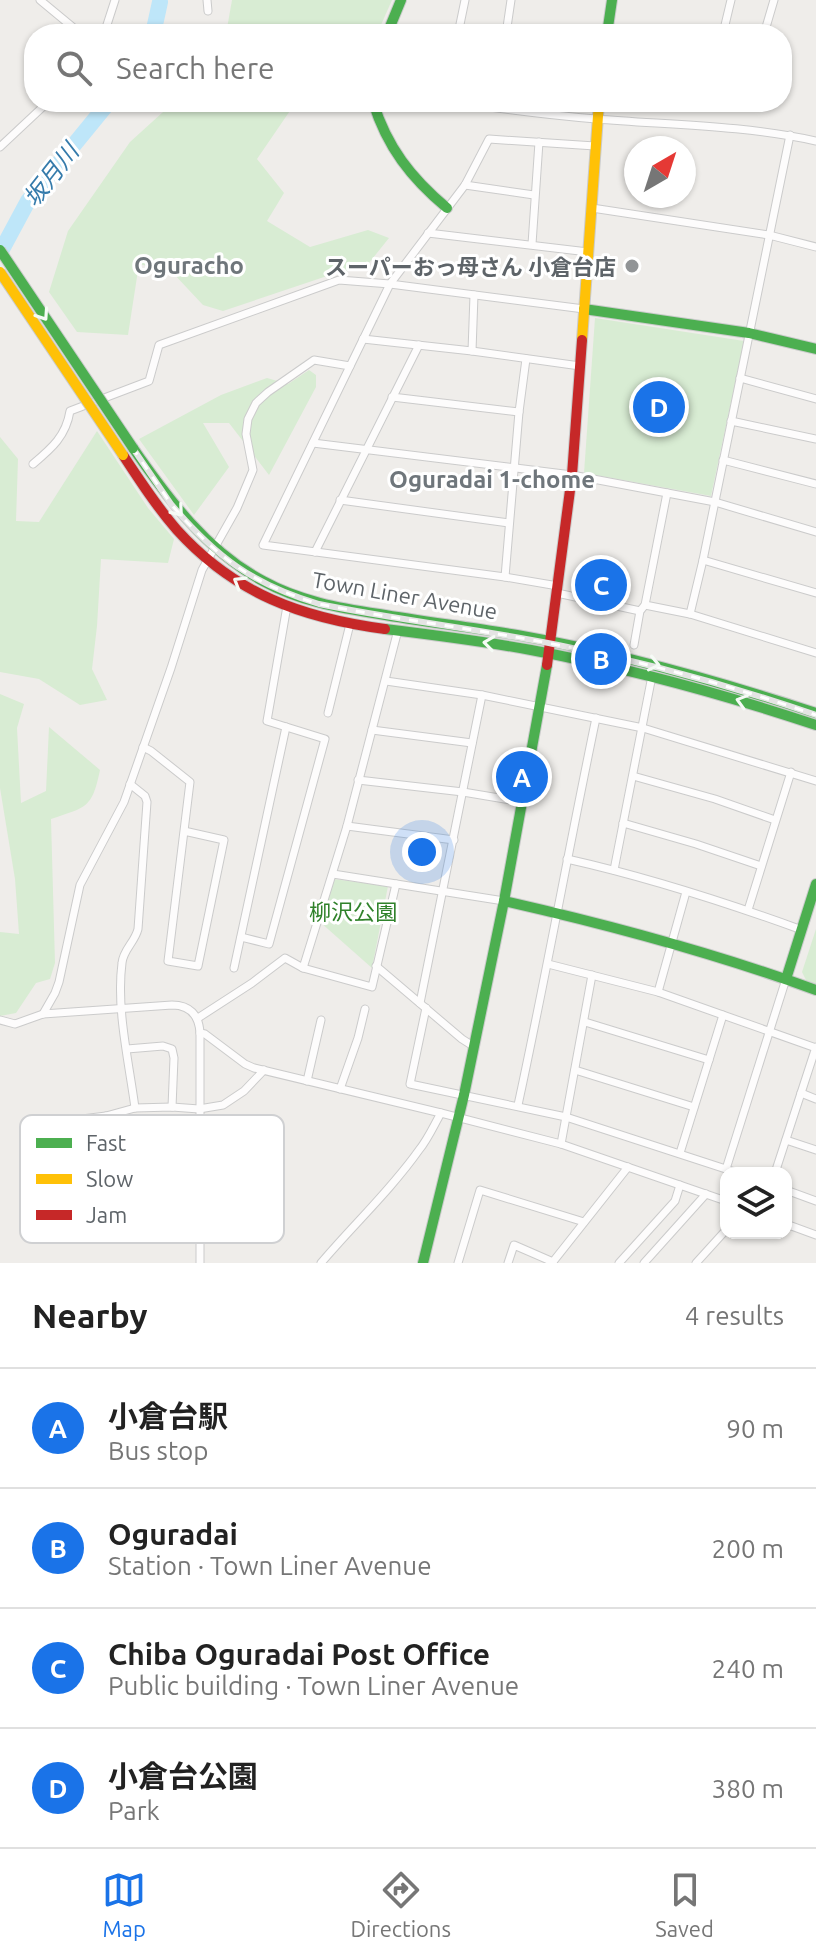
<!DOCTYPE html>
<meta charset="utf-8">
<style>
:root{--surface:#fff;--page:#f6f6f6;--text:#222;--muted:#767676;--line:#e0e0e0;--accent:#1a73e8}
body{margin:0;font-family:Ubuntu,"Noto Sans JP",sans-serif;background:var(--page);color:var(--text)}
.controls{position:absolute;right:24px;bottom:24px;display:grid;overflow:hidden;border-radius:16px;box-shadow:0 2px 6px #0004}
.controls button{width:72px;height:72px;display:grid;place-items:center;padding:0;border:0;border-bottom:2px solid var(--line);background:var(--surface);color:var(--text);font:40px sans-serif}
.compass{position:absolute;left:624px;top:136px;width:72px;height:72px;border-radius:50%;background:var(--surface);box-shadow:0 2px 6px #0004;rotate:39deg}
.you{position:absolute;left:422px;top:852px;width:28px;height:28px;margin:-20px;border:6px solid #fff;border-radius:50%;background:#1a73e8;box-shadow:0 0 0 12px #1a73e833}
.badge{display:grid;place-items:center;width:52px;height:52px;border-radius:50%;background:var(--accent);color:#fff;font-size:26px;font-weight:700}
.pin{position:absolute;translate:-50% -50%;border:4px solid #fff;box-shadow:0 2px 8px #0006}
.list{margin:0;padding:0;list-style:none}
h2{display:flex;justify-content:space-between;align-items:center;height:104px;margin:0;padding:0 32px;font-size:34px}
h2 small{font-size:26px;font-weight:400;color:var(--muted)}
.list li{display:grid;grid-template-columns:52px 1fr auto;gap:24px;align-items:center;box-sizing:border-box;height:120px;padding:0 32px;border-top:2px solid var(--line)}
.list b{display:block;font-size:30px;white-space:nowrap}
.list p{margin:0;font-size:26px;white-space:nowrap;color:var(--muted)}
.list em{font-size:26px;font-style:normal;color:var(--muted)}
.icon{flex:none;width:44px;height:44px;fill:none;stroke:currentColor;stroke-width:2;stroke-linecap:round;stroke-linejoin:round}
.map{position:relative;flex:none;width:816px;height:1263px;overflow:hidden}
.search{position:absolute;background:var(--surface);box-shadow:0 2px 6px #0004;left:24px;right:24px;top:24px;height:88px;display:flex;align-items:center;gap:20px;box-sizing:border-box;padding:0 28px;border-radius:32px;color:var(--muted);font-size:30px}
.sheet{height:584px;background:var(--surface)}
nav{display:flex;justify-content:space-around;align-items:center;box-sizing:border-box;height:112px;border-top:2px solid var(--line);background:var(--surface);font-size:22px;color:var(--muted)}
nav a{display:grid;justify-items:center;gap:4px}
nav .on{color:var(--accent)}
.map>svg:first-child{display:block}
.green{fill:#d8ecd3}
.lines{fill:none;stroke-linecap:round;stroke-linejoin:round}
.stream{stroke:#bee6f9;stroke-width:3}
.river{stroke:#bee6f9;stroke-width:16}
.street-casing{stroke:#cbcbcb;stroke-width:9}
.fast-casing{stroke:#cacbcb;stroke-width:12}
.slow-casing{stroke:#cacbcb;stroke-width:12}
.jam-casing{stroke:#cacbcb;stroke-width:12}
.street{stroke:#fdfcfc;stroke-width:7}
.fast{stroke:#4caf50;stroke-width:10}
.slow{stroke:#ffc107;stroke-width:10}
.jam{stroke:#c62828;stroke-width:10}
.rail-casing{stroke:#e4e4e4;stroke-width:6}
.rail{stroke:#fff;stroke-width:3;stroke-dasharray:9;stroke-linecap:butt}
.fast-bridge-casing{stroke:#cacbcb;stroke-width:12;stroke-linecap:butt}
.slow-bridge-casing{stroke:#cacbcb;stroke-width:12;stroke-linecap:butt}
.fast-bridge{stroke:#4caf50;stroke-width:10}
.slow-bridge{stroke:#ffc107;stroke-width:10}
.oneway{stroke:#f6fbf6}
.poi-dot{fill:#919496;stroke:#fff;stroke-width:3}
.labels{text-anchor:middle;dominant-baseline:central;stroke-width:6;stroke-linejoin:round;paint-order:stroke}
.poi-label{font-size:22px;font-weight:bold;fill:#5e6469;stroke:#fff;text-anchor:end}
.street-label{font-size:22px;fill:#5e6469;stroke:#fff}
.park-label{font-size:22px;fill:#30822b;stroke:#fff}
.water-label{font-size:24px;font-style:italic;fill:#357bab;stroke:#fff}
.neighbourhood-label{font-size:24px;font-weight:bold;fill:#6f767b;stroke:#fff}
.key{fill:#fff;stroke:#cfd0d2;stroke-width:2}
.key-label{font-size:22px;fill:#5e6469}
</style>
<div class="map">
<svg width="816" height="1263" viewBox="0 0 816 1263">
<rect width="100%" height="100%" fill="#efedea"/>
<g class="green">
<path d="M232,0h160l-15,34h-151z"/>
<path d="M174,102h122l-39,57 27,34 -17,28 43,26 58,-17 21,8 -24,30 -29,5 -113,38 -20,-6 -31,-33 -33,-8 -11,71 -51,-3 -28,-40 19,-61 62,-89z"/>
<path d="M595,318l149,23 -33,155 -127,-23z"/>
<path d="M309,370l7,5v12l-47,88 -40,-52h-26l26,44 -35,48 -55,-76 82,-44 46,-17 21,6z"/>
<path d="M97,431l51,77 26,31 -6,24 -67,-4 -4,67 -5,43 15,31 -27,5 -41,-26 -39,-7v-235l18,22 -2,62 23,1z"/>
<path d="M0,694l24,10 -7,24 4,75 25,-12 3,-64 51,43c-8,39 -14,37 -49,49l4,144 -5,16 -14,4 -20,30 -16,3v-84l19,2 -4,-55 -15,-91z"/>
<path d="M333,879l55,7 -16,82 -52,-46z"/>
<path d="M816,929v55l-10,-4 -4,-8z"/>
</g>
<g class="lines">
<path class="stream" d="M160,0v2"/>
<g class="river">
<path d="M153,34l7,-32"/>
<path d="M0,253l28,-52 81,-99"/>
</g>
<g class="street-casing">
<g id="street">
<path d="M40,0l41,34"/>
<path d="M207,0l1,11"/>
<path d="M725,25l6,-25"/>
<path d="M104,34l11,-34"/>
<path d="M458,34l7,-34"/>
<path d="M506,34l5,-34"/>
<path d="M764,34l10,-34"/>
<path d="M455,102c46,7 93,13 141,17 73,6 147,6 220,22"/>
<path d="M0,147l48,-45"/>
<path d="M465,185l69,10"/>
<path d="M592,208l177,27 47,12"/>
<path d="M428,233l160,19"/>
<path d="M532,244l7,-102"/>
<path d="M363,339l109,12 108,15"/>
<path d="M472,351l2,-56"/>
<path d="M740,378l76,21"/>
<path d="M392,397l127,15"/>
<path d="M731,421l85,18"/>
<path d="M313,443l259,32 143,27 101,30"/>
<path d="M723,460l93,24"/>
<path d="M33,464c19,-16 33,-28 37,-53l79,-30 10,-36 180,-65 51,4 194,25"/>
<path d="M340,500l169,23"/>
<path d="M315,552l104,-207"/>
<path d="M703,560l113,33"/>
<path d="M505,577l14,-165 7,-53"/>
<path d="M558,586l-53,-9 -242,-32 127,-261 75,-99 24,-46 106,7"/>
<path d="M557,593l83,18"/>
<path d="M645,605l45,9 126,39"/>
<path d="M690,614l13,-54 87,-425"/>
<path d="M634,645l6,-34 5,-6 22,-112"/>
<path d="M386,681l96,14 161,33 173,53"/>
<path d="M328,713l22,-89"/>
<path d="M372,730l100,13"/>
<path d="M143,747l8,4 39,31 -22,179 30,5 26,-126 -40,-9"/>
<path d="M633,776l82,23 60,21"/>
<path d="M358,780l105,12 60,10"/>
<path d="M130,784l15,12 2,6 -9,127c-3,13 -15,21 -16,34 -6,46 7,99 13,145"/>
<path d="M623,823l73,21 65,22"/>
<path d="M347,826l107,14"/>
<path d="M567,859c80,18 158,43 235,71"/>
<path d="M614,870l38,-194"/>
<path d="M333,874l171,27"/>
<path d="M748,910l43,-138"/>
<path d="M241,937l28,7 56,-205 -58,-18 20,-115"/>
<path d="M548,964l110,28 158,56"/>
<path d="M376,966l86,73 11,7"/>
<path d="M234,968l52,-241"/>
<path d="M303,968l44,-142 51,-196"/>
<path d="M658,992l28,-100"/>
<path d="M420,1003l62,-308"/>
<path d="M426,1008l-16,76 156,33 172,56"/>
<path d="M43,1014l12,-21 4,-11 21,-97 44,-83 47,-134 31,-98 35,-62 16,-38 -7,-36 2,-15 8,-16 12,-11 46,-32 36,6"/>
<path d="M198,1018l54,-35 33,-25 18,10 69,19 24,-103"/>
<path d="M0,1020l15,4 28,-10 129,-9c18,0 27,10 28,28v230"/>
<path d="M585,1022l124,38"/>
<path d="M200,1033l5,1 40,30 9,4 187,45 120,31 165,57"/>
<path d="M127,1049l36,-3 9,3 2,9 -2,49"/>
<path d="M575,1070l119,37"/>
<path d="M307,1081l14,-61"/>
<path d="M340,1089l18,-51 7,-29"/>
<path d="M801,1093l15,6"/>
<path d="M518,1105c28,-129 51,-258 78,-387"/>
<path d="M106,1116l11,96 42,-4 42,3"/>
<path d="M74,1120l32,-4 29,-8 37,-1 27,2 24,-4 21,-14 20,-21"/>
<path d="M786,1140l30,10"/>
<path d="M561,1144l31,-169"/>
<path d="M680,1153l43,-138"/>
<path d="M726,1169l60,-190"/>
<path d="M775,1173l41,-126"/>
<path d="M786,1190l30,11"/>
<path d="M786,1224l30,11"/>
<path d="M321,1263c32,-38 69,-72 98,-113 9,-11 15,-25 22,-37"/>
<path d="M458,1263l22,-73 104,32"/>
<path d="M508,1263l6,-18 39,17"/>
<path d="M552,1263l76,-96"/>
<path d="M619,1263l56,-62 5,-16"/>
<path d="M644,1263l62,-69"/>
<path d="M696,1263l30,-33"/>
</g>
</g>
<g class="fast-casing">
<g id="fast">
<path d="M387,34l14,-34"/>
<path d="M607,34l5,-34"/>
<path d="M373,102c14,45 38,76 74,106"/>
<path d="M584,309l165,24 67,16"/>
<path d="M133,448c36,52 74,103 130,133 36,20 76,27 116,33 46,8 92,13 138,21 102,18 201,46 299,78"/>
<path d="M385,629c49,6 98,12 146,21 97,18 192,44 285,75"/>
<path d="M504,901c106,24 210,52 312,89"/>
<path d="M786,979l30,-95"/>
<path d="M423,1263l41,-168 40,-194 43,-236"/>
</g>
</g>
<g class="slow-casing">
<path id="slow" d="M582,340l17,-238"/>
</g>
<g class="jam-casing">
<g id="jam">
<path d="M123,455c17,26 34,52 54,75 58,64 125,88 208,99"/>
<path d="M547,665l25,-190 10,-135"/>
</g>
</g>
<use href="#street" class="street"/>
<use href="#fast" class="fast"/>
<use href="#slow" class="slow"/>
<use href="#jam" class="jam"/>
<g class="rail-casing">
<path id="rail" d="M0,254l171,250c45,53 81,80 148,100 79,16 160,25 239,41 87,17 174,41 258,70"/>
</g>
<use href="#rail" class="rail"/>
<g class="fast-bridge-casing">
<path id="fast-bridge" d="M0,250l133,198"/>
</g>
<g class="slow-bridge-casing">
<path id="slow-bridge" d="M0,272l123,183"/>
</g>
<use href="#fast-bridge" class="fast-bridge"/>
<use href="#slow-bridge" class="slow-bridge"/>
</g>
<defs><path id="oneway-chevron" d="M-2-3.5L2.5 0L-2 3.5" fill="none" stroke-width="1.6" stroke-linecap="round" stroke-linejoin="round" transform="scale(2)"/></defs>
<g class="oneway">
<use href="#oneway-chevron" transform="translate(43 315) rotate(56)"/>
<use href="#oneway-chevron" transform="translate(178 511) rotate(50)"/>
<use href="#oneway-chevron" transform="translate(239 582) rotate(-149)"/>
<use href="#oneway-chevron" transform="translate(489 643) rotate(-172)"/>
<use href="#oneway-chevron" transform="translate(654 664) rotate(13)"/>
<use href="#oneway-chevron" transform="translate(742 701) rotate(-164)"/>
</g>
<circle class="poi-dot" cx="632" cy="266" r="8"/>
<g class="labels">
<g class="poi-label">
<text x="616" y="266">スーパーおっ母さん 小倉台店</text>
</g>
<g class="street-label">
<text transform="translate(405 595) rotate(10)">Town Liner Avenue</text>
</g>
<g class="park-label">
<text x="353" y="911">柳沢公園</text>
</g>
<g class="water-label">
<text transform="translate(51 175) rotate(-52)">坂月川</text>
</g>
<g class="neighbourhood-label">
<text x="189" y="265">Oguracho</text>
<text x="492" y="479">Oguradai 1-chome</text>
</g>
</g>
<rect x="20" y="1115" width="264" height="128" rx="12" class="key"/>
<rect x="36" y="1138" width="36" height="10" fill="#4caf50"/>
<rect x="36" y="1174" width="36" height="10" fill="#ffc107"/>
<rect x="36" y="1210" width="36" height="10" fill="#c62828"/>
<g class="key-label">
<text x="86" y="1151">Fast</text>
<text x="86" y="1187">Slow</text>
<text x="86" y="1223">Jam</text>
</g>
</svg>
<div class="controls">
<button><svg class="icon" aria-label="layers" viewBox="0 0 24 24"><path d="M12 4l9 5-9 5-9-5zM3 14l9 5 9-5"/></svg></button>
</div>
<svg class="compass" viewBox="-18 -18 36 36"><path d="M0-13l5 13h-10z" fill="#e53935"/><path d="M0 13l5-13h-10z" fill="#767676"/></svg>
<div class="you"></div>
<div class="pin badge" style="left:522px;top:777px">A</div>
<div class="pin badge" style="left:601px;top:659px">B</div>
<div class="pin badge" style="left:601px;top:585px">C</div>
<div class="pin badge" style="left:659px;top:407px">D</div>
<div class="search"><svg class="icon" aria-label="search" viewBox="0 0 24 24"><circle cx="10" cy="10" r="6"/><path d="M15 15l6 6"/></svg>Search here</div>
</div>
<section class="sheet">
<h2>Nearby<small>4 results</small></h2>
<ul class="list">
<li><span class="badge">A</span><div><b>小倉台駅</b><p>Bus stop</p></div><em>90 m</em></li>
<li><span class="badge">B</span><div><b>Oguradai</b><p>Station · Town Liner Avenue</p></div><em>200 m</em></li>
<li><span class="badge">C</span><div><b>Chiba Oguradai Post Office</b><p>Public building · Town Liner Avenue</p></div><em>240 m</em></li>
<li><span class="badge">D</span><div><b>小倉台公園</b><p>Park</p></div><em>380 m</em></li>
</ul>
</section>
<nav>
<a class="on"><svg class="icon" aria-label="map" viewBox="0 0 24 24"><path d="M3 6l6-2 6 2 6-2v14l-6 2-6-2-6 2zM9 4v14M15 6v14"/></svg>Map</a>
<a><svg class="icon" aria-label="directions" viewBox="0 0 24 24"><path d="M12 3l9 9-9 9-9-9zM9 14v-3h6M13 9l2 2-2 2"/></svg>Directions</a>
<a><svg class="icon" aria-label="saved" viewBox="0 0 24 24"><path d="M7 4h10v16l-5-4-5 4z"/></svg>Saved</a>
</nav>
